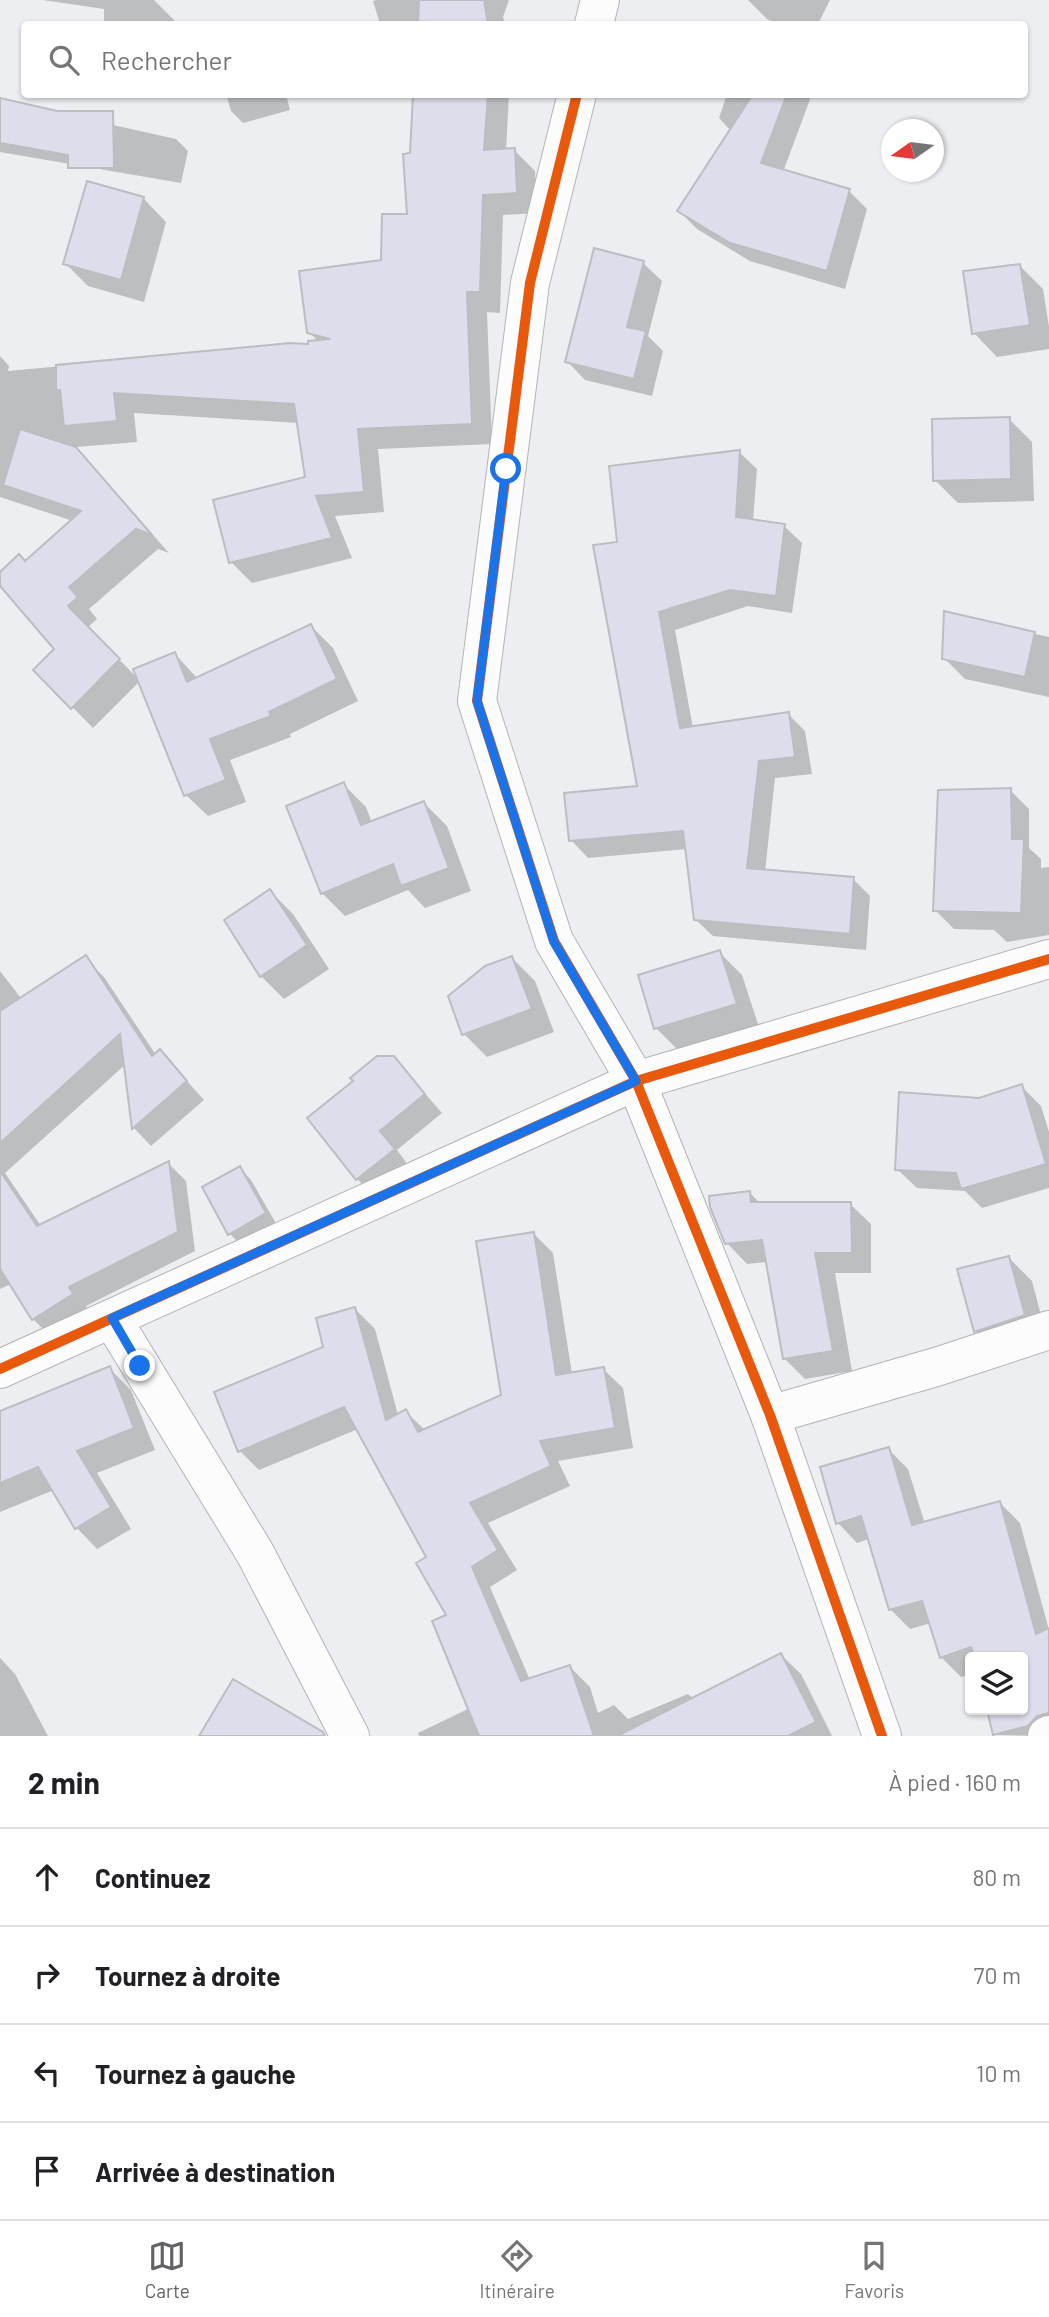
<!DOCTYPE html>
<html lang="fr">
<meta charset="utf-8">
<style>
:root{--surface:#fff;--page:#f2f2f2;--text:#202124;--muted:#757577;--line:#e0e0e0;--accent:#606265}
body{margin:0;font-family:Barlow,sans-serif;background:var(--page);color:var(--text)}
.controls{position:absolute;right:21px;bottom:21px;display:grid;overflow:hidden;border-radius:7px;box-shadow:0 2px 5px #0004}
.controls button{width:63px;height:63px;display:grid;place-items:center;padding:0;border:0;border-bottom:2px solid var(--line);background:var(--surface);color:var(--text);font:35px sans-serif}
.compass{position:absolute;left:881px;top:119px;width:63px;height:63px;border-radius:50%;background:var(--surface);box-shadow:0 2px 5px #0004;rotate:256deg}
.stop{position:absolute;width:21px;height:21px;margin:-16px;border:5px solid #1a73e8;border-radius:50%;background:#fff}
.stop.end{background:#1a73e8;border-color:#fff;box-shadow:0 2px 7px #0008}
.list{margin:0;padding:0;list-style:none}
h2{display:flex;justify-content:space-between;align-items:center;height:91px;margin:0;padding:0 28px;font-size:30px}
h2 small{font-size:23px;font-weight:400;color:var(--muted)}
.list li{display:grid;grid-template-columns:46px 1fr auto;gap:21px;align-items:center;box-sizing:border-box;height:98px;padding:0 28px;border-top:2px solid var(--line)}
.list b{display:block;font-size:26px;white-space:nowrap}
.list em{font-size:23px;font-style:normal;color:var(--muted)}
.icon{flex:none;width:38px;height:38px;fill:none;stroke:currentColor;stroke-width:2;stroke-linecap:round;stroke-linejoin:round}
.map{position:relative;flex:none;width:1049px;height:1736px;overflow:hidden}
.search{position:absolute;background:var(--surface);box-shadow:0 2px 5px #0004;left:21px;right:21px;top:21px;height:77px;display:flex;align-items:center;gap:18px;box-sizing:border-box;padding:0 24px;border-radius:7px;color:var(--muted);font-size:26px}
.sheet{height:483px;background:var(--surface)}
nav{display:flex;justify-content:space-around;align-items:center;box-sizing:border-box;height:98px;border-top:2px solid var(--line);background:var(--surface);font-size:19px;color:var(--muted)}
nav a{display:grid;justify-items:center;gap:4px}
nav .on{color:var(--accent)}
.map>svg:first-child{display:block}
.shadow{fill:#0003}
.building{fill:#deddeb;stroke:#bcbdc0;stroke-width:2}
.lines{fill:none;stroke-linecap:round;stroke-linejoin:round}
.street-casing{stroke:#b3b4b7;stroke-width:40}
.street{stroke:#fcfcfd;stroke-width:38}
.cycleway-casing{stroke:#f8fbff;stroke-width:15}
.cycleway{stroke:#e8590c;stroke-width:10}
.route{stroke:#1a73e8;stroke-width:9}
</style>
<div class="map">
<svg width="1049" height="1736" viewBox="0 0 1049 1736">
<rect width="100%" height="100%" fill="#eceef1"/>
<g class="shadow">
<path d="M43,0h111l20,20v4h-70v-15z"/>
<path d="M377,0h132l-6,17 2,7h-125l-7,-23z"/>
<path d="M748,0h82l-12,24h-40l-11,-5z"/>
<path d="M125,94h48v3l-47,-1z"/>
<path d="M226,94h60l4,16 -47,13 -12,-12z"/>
<path d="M415,94h94l-3,56h8l21,21 2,42 -34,2 -3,98 -13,-1 5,132 -114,5 6,63 -49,4 17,42 -100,25 -21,-21 76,-83 -8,-56 -165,-10 3,29 -61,5 93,106 -11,-4 -69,60 8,10 -9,8 52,54 -47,47 -57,-58 21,-21 -57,-66v-9l26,-11 47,-42 -73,-24v-141l9,10 -1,5 282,-26 20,1 9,-4 -10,-10 73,-70 27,-46 9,-61z"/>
<path d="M727,94h85l-29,78 66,19 18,18 -22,80 -95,-28 -53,-32 -18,-18 52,-80 -12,-13z"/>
<path d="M0,100l176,39 12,12 -7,32 -181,-31z"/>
<path d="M143,198l23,24 -22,80 -56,-16 -23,-23z"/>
<path d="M643,263l19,18 -14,55 15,15 -11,45 -67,-16 -18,-19z"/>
<path d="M1020,266l23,23 6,38v22l-52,8 -23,-24z"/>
<path d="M1009,419l23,23 2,59 -76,2 -23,-23z"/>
<path d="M739,452l18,17 -4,52 31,5 18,17 -10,70 -44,-7 -73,24 18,98 95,-14 17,17 7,43 -37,4 -10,94 88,7 17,17 -4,54 -153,-14 -18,-17 -8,-70 -99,9 -17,-18 68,-52 -20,-245z"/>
<path d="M945,614l104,23v60l-84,-18 -21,-21z"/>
<path d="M311,626l22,22 25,53 -68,33 1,3 -61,23 16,42 -38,14 -22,-21 -11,-141 23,25z"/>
<path d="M343,784l23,23 6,16 52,-20 23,23 24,65 -46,17 -17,-18 -63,26 -23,-23z"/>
<path d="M1010,790l19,19v39l12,11v9l8,-1v68l-42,7 -13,-12 -40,-1 -19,-19z"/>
<path d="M270,891l23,23 36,55 -45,30 -23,-23z"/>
<path d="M719,952l23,23 17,52 -80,24 -23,-23z"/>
<path d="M512,958l23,23 19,51 -67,25 -23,-23z"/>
<path d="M86,959l18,18 52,78 4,-4 44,49 -53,46 -17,-18 -8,-64 -121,109 36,53 127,-63 18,18 9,70 -109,55 4,6 -39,25 -18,-18 -22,-35 -11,5v-318l34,44z"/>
<path d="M393,1057l49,56 -45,37 14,19 -35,28 -19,-18 -47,-61z"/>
<path d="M1021,1086l20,20 8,26v56l-67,20 -17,-17 -48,-3 -20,-19 82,-70z"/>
<path d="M240,1168l11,12 26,45 -36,20 -11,-11z"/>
<path d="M750,1193l11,11h89l21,20v49h-36l17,98 -47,8 -20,-20 -18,-97 -20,2 -20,-21z"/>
<path d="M534,1234l19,19 19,121 31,-5 20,19 10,60 -75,13 12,25 -82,37 29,47 -27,17 40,93 40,-13 20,20 8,26 16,-8 14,14 60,-25 6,5 87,-44 20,19 31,62h-413l-1,-3 52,-25 -22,-92 -20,-58 -70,-129 -99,41 -19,-19 86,-103 29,-39 20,20 23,86 7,-4 20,19 78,-34z"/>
<path d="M1009,1258l23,23 15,57 -49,16 -23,-23z"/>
<path d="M109,1368l22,22 24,60 -58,23 34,56 -34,20 -21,-22 -22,-37 -54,22v-99z"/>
<path d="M888,1449l20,20 17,55 75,-21 20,20 29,107v106l-54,-1 -7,-25h35v-53h-53v17l-9,3 -20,-20 -10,-34 -21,6 -20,-20 -21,-70 -12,4 -19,-20z"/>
<path d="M0,1658l15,16 33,62h-48z"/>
</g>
<g class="building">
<path d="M419,0h65l4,24h-70z"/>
<path d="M413,94h75l-4,56 31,-2 2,45 -34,2 -3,97h-13l5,132 -114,5 6,63 -48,4 16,42 -103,25 -16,-63 92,-23 -11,-73 -180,-11 3,28 -53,5 -4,-36h-4v-25l234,-22 18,1v-3l22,-2 -23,-6 -8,-62 82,-11 1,-46h25l-4,-60 7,-1z"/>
<path d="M753,94h34l-26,69 89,26 -23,82 -97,-28 -53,-32z"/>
<path d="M0,98l57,13h56l1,57h-46v-13l-68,-12z"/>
<path d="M87,181l57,16 -23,83 -58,-16z"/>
<path d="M594,248l50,13 -17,66 19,4 -12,48 -69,-17z"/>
<path d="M1020,264l10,61 -58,9 -9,-63z"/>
<path d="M1010,417l1,62 -78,2 -1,-62z"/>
<path d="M20,429l56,18 76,88 -16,-6 -67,58 9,10 -10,9 52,53 -49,50 -38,-39 21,-21 -54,-63v-14l19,-18 6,7 56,-50 -78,-26z"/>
<path d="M740,450l-4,67 49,7 -9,72 -46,-6 -71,22 21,116 109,-16 6,45 -36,4 -12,107 107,9 -4,57 -156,-14 -11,-89 -114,10 -5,-48 73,-7 -44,-241 24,-3 -8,-76z"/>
<path d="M944,611l91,21 -10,45 -83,-18z"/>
<path d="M311,624l26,55 -68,33 2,4 -61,23 16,41 -42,16 -51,-127 42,-17 12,30z"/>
<path d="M344,782l17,43 63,-24 25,67 -48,18 -8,-22 -72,30 -35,-88z"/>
<path d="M1011,788l1,51h12l-3,74 -88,-2 5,-121z"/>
<path d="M270,889l37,56 -47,32 -36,-57z"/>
<path d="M720,950l17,54 -83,25 -16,-54z"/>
<path d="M86,955l66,101 8,-7 27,32 -55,48 -12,-95 -120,109v-132z"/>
<path d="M512,956l20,53 -70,26 -14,-39 37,-30z"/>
<path d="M377,1056h17l31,38 -45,37 15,18 -39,31 -49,-62 46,-37 -3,-3z"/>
<path d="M1022,1084l24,80 -85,25 -5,-16 -61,-3 4,-78 80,6z"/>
<path d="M169,1161l9,71 -109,55 4,7 -41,26 -32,-51v-98l37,55z"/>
<path d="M240,1166l26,47 -38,22 -26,-48z"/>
<path d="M750,1191l1,11h100l1,51h-37l18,98 -50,8 -21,-119 -37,4 -15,-37 -1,-11z"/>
<path d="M534,1232l22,143 48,-8 11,61 -75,13 11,25 -81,37 28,47 -26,17 49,114 49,-16 24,71h-115l-47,-115 14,-6 -30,-52 10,-6 -82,-150 -106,45 -24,-60 109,-45 -7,-29 39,-11 31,113 20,-11 12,23 83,-37 -25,-154z"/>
<path d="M1009,1256l16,59 -51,17 -17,-63z"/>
<path d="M110,1366l24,62 -57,23 34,56 -36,22 -37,-62 -38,16v-72z"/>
<path d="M889,1447l23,78 88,-24 36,133 13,-6v85l-12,3 -9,10 -35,9 -6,-25h36v-53h-49l-3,-10 -31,11 -18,-57 -33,9 -28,-94 -25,8 -16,-57z"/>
<path d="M781,1653l35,69 -28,14h-171z"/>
<path d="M233,1679l90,53 2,4h-126z"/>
</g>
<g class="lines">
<g class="street-casing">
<g id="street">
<path d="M594,24l6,-24"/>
<path d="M577,94l-47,189 -53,418 77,240 82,140 134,334 112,321"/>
<path d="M112,1319l143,234 95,183"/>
<path d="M0,1369l636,-288 413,-122"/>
<path d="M770,1415l166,-48 113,-37"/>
<path d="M1047,1736l2,-1"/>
</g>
</g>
<use href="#street" class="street"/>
<g class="cycleway-casing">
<g id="cycleway">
<path d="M577,94l-47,189 -53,418 77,240 82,140 134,334 112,321"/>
<path d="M0,1369l636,-288 413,-122"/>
</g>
</g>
<use href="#cycleway" class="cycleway"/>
</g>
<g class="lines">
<path class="route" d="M140,1366l-28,-48 524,-237 -82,-139 -77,-241 29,-232"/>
</g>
</svg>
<div class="controls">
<button><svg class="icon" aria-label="layers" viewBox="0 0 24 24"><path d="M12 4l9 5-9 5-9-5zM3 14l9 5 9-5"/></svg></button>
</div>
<svg class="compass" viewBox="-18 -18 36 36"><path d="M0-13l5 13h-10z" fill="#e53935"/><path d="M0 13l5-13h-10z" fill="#757577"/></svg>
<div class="stop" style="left:506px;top:469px"></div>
<div class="stop end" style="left:140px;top:1366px"></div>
<div class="search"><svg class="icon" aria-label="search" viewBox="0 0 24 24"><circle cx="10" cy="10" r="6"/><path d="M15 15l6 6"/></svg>Rechercher</div>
</div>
<section class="sheet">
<h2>2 min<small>À pied · 160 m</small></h2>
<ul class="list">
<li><svg class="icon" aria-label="ahead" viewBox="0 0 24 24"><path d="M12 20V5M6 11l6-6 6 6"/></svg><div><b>Continuez</b></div><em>80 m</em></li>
<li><svg class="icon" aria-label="right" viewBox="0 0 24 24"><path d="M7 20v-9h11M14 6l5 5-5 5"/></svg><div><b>Tournez à droite</b></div><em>70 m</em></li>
<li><svg class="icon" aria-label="left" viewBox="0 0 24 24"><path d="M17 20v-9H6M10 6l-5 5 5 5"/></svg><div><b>Tournez à gauche</b></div><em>10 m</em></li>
<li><svg class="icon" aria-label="arrive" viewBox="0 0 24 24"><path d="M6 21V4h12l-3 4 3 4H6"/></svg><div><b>Arrivée à destination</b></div></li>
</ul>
</section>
<nav>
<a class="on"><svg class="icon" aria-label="map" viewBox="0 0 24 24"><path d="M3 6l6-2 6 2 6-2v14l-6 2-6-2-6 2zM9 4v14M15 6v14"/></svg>Carte</a>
<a><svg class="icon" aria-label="directions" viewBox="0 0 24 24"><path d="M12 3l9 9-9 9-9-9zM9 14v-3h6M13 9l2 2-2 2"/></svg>Itinéraire</a>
<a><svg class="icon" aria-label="saved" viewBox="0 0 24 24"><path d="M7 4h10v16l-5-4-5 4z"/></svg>Favoris</a>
</nav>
